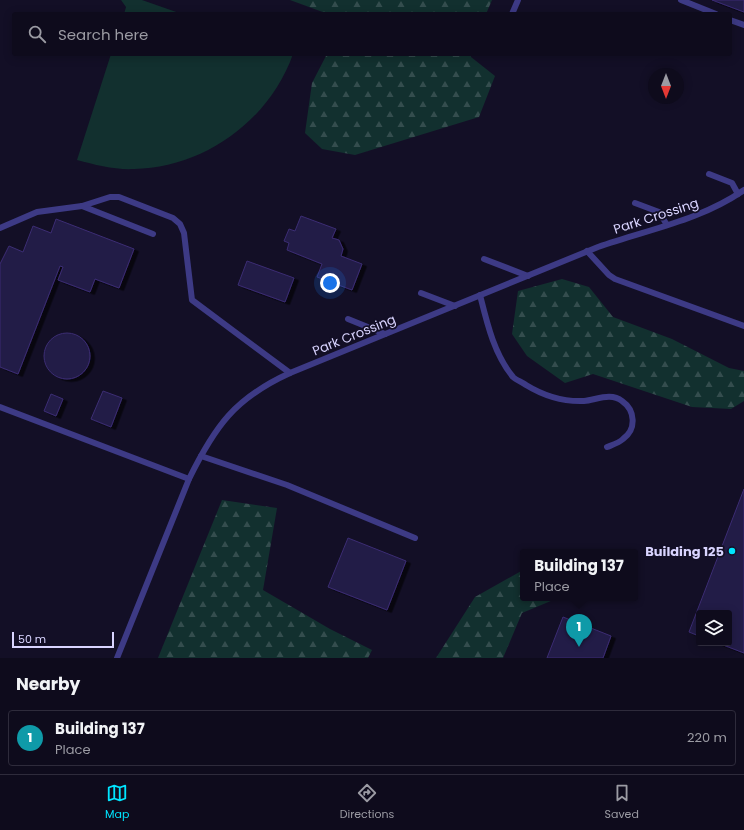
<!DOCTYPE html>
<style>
:root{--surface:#0e0b1c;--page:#1c1929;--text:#f1f3f6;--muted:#9b9ba3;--line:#2e2b3b;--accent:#00e5ff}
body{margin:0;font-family:Poppins,sans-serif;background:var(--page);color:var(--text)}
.controls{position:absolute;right:12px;bottom:12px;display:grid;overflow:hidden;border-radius:4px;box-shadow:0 2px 10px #0003}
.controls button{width:36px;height:36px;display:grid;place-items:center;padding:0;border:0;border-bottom:1px solid var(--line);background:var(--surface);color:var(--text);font:20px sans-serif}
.compass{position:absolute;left:648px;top:68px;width:36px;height:36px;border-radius:50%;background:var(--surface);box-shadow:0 2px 10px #0003;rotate:180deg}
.scale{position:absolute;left:12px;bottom:10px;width:102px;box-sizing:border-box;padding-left:4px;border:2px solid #d9d4ff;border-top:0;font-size:11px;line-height:14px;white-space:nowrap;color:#d9d4ff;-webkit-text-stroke:3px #130f26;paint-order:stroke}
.you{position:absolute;left:330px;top:283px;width:14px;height:14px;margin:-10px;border:3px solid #fff;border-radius:50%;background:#1a73e8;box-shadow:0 0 0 6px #1a73e833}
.badge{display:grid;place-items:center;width:26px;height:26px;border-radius:50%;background:var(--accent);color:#fff;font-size:13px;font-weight:700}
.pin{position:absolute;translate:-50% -33px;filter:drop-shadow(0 1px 2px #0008)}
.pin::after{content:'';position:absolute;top:21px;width:14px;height:12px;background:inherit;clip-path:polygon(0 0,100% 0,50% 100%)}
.popup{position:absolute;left:520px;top:549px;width:118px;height:52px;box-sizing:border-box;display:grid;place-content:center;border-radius:4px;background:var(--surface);filter:drop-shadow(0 1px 3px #0005);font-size:13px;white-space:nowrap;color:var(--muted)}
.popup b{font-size:15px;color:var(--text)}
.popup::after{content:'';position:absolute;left:50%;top:100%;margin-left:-8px;border:8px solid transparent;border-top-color:var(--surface)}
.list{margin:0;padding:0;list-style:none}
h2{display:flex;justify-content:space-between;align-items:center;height:52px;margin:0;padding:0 16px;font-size:17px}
h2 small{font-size:13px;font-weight:400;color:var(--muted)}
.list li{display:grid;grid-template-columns:26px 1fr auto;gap:12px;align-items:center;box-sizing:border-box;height:56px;margin:0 8px 8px;padding:0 8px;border:1px solid var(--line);border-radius:4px}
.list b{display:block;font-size:15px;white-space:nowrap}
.list p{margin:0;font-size:13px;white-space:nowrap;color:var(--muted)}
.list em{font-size:13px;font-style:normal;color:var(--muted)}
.icon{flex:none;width:22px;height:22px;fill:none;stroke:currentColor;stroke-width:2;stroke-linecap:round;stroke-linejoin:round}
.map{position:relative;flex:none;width:744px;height:658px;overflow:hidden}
.search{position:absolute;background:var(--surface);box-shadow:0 2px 10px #0003;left:12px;right:12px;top:12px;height:44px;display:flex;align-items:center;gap:10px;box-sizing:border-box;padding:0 14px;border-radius:4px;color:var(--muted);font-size:15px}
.sheet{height:116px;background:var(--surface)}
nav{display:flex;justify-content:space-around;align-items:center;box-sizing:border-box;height:56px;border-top:1px solid var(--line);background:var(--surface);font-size:11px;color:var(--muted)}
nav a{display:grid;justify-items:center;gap:2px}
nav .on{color:var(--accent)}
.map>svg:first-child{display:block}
.forest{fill:url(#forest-firs)}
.garden{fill:#12302f}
.building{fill:#241b47;stroke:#3b2d73;filter:url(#shadow)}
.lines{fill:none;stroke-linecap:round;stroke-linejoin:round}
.service{stroke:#3d3a85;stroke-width:6}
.poi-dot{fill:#00e5ff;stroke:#130f26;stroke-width:1.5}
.labels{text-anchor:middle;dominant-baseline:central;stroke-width:3.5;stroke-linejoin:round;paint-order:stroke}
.street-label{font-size:13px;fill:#d9d4ff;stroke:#130f26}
.poi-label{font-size:13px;font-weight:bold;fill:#d9d4ff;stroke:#130f26;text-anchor:end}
</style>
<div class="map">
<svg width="744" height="658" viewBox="0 0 744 658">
<defs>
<pattern id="forest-firs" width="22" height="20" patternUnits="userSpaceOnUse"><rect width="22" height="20" fill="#12302f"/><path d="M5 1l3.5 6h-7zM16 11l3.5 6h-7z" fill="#344d4e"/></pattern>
<filter id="shadow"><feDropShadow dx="4.5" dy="2.5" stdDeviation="0" flood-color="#0009"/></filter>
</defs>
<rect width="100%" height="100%" fill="#130f26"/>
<g class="forest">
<path d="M290,0h202l-6,14h-158z"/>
<path d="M327,54h144v3l24,19 -16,41 -124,38 -33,-6 -17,-16 7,-50z"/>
<path d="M562,279l27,8 24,30 59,22 57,29 15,3v30l-13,8 -39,-2 -99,-33 -28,9 -38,-27 -15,-22 6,-43z"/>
<path d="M222,500l55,8 -14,82 67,39 42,21 -4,8h-210z"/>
<path d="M523,570v28h35l-36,15 -19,45h-67l39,-61z"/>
</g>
<g class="garden">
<path d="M121,0h21l40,14h-58l2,-7z"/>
<path d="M111,54h182c-23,66 -89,114 -159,115 -19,1 -38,-4 -57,-9z"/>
</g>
<g class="building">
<path d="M712,0h32v12z"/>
<path d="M301,216l35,13 -4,9 7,2 4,9 -2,7 21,8 -10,26 -35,-13 5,-13 -35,-14 2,-7 -5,-2 5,-12 6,2z"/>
<path d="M56,219l78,30 -15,39 -24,-9 -5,13 -32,-12 5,-13 -3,-1 -42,108 -18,-7v-103l9,-18 14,6 10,-26 18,7z"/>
<path d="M247,261l47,17 -9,24 -47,-17z"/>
<circle cx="67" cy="356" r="23"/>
<path d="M103,391l19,7 -11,29 -20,-8z"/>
<path d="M51,394l12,5 -7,17 -12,-5z"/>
<path d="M744,489v164l-26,-10h11v-30h-30v23l-10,-4z"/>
<path d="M348,538l58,23 -19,49 -59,-23z"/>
<path d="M563,617l48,19 -8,22h-56z"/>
</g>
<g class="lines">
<g class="service">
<path d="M681,0l35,14"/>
<path d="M512,14l6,-14"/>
<path d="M730,20l14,5"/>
<path d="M709,174l23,9 6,11"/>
<path d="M635,203l24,9 8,13"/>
<path d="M82,206l71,28"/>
<path d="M0,228l37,-16 45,-6 28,-9h9l54,21 7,6 4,9 8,67 98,73"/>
<path d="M587,251l22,24 6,4 129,47"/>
<path d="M484,259l44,17"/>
<path d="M421,293l34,13"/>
<path d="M480,295c7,28 14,59 33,82 3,3 9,5 13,8 18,11 36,17 58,16 12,-1 27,-9 38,0 13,9 15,28 1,38 -4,4 -11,6 -16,8"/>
<path d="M348,319l37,15"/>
<path d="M0,407l189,72"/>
<path d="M201,456l86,29 128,53"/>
<path d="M117,658l72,-179c26,-53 46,-81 101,-106l308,-126c51,-18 101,-26 146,-57"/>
</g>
</g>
<circle class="poi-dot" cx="732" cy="551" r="4"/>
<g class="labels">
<g class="street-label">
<text transform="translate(656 216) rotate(-18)">Park Crossing</text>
<text transform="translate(354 335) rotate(-22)">Park Crossing</text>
</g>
<g class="poi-label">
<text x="724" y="551">Building 125</text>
</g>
</g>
</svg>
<div class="controls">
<button><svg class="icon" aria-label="layers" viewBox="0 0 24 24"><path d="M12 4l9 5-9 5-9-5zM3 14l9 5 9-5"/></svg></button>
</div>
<svg class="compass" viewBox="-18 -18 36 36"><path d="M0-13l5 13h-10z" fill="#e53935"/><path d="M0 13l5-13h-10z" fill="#9b9ba3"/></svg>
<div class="scale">50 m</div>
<div class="you"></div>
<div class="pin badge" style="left:579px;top:647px;background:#0f9aa8">1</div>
<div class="popup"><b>Building 137</b>Place</div>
<div class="search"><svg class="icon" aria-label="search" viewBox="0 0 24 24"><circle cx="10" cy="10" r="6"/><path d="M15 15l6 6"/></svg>Search here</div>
</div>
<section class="sheet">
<h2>Nearby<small></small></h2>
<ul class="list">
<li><span class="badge" style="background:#0f9aa8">1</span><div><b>Building 137</b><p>Place</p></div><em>220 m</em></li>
</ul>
</section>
<nav>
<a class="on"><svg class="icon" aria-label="map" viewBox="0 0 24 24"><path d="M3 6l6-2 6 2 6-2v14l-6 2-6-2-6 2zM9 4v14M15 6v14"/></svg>Map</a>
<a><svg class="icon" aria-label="directions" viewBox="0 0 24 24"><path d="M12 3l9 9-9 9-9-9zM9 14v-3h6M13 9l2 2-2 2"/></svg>Directions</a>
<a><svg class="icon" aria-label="saved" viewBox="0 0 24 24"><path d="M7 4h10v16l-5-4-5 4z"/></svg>Saved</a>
</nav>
